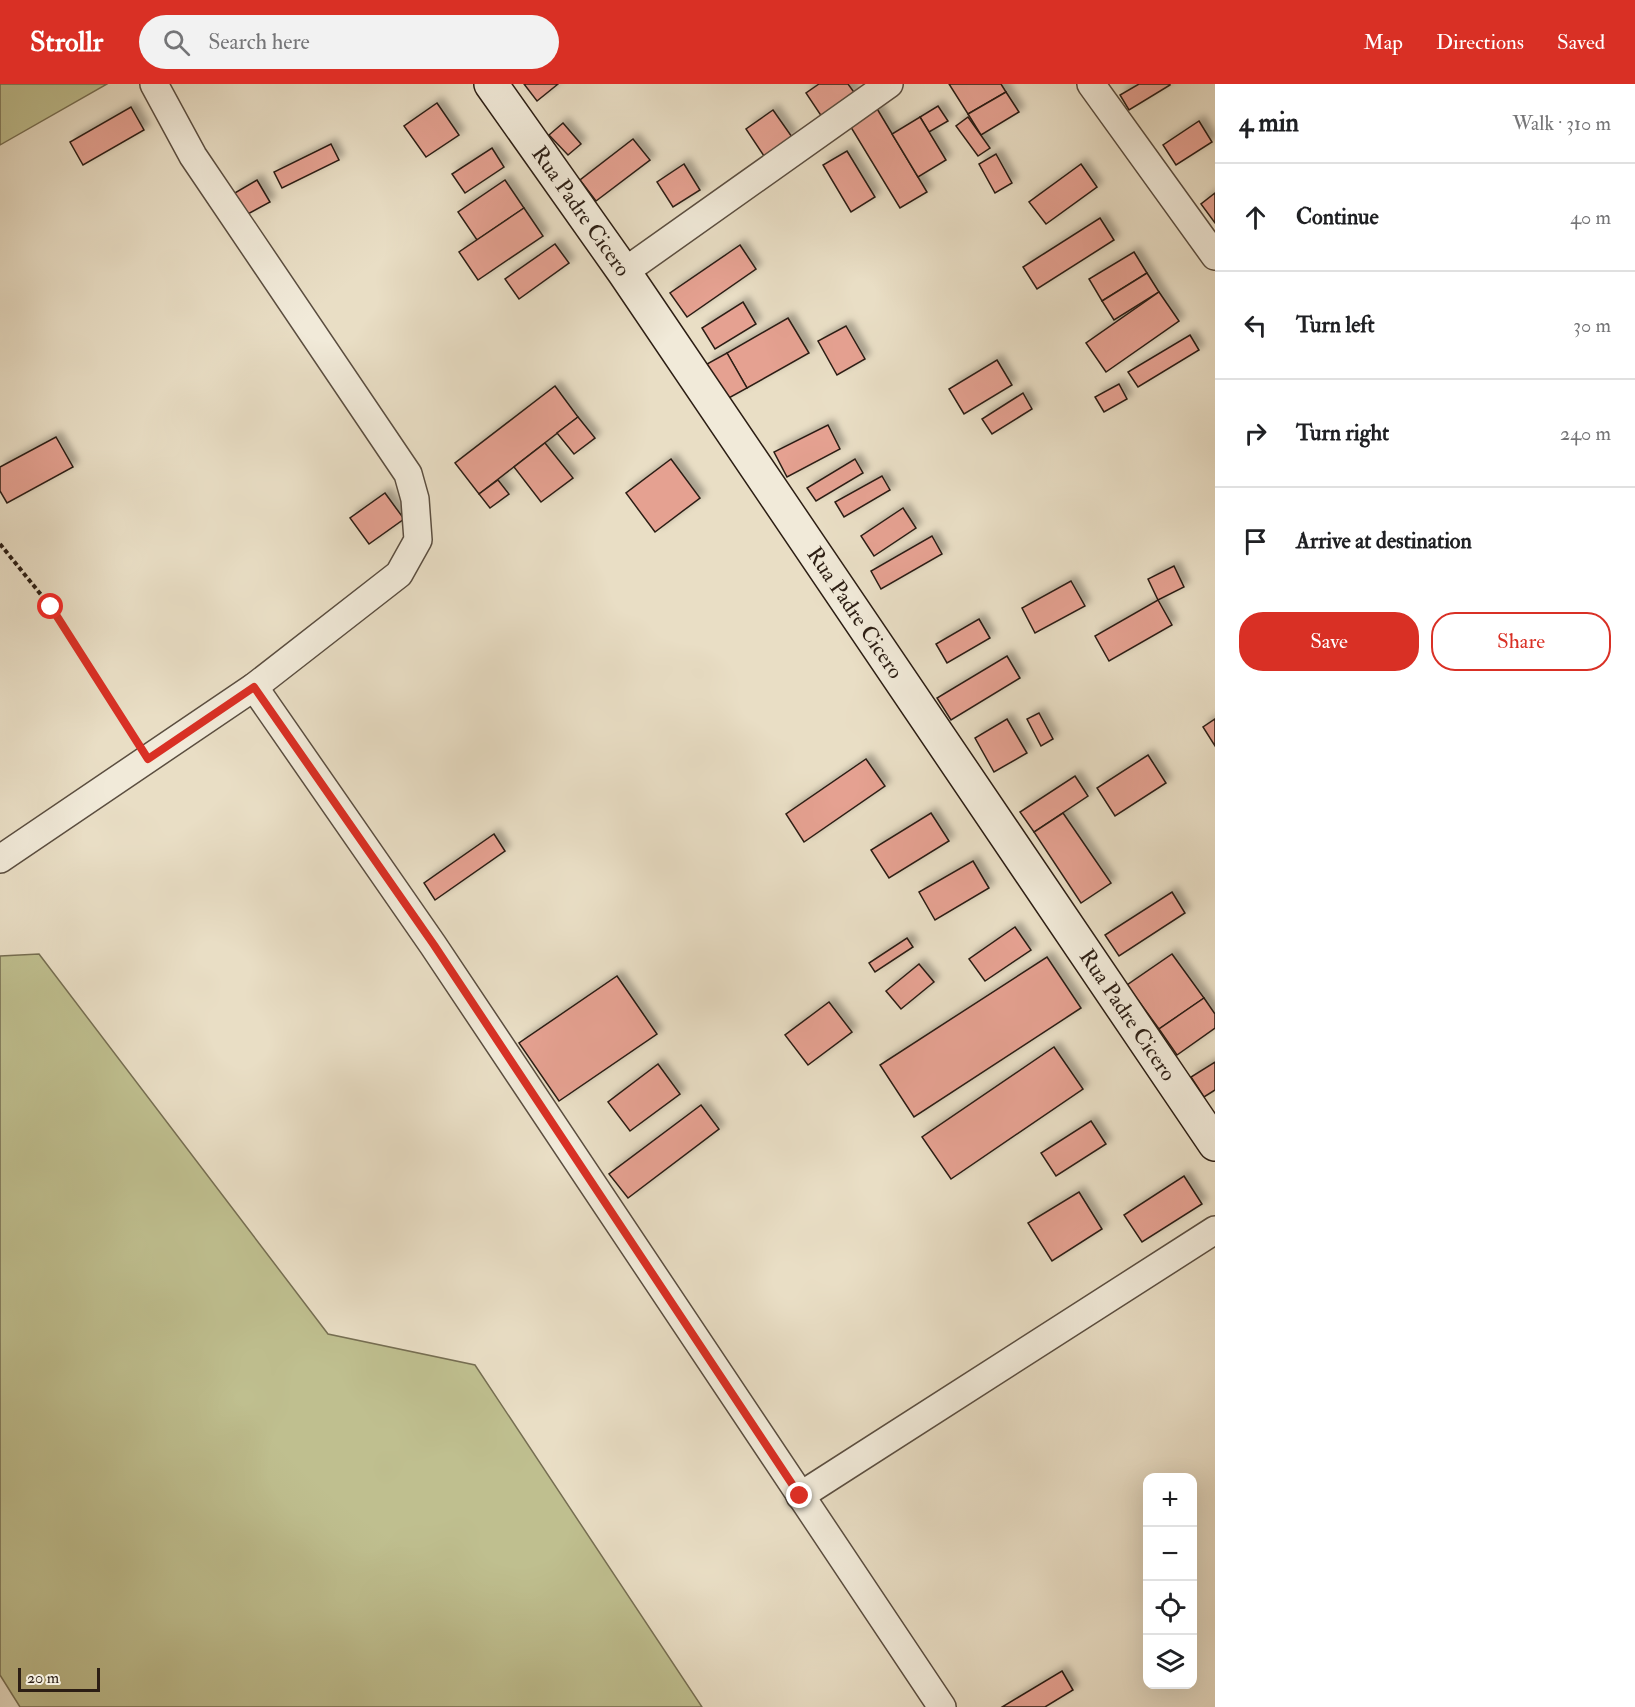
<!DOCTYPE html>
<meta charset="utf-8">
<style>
:root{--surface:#fff;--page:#f2f2f2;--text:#202124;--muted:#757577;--line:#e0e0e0;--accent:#d93025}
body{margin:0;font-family:"IM FELL Double Pica",serif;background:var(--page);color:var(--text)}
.controls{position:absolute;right:18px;bottom:18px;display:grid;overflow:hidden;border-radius:12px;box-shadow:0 6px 24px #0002}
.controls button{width:54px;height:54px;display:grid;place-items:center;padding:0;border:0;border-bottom:2px solid var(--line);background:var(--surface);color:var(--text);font:30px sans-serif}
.scale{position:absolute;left:18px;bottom:15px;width:82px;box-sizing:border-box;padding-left:6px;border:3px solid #2c1e14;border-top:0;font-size:16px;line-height:21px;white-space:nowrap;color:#2c1e14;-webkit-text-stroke:4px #f1ead9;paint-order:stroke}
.stop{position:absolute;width:18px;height:18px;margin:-14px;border:4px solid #d93025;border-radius:50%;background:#fff}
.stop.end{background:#d93025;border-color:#fff;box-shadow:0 2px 6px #0008}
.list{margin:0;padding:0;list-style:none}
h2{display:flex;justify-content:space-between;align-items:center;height:78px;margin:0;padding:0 24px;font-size:26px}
h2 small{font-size:20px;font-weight:400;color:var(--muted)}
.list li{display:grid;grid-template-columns:39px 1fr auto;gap:18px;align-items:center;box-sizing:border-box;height:108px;padding:0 24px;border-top:2px solid var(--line)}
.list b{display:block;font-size:22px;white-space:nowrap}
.list em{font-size:20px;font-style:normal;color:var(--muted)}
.actions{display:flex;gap:12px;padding:18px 24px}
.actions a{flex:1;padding:14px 0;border:2px solid var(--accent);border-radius:24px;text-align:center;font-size:21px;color:var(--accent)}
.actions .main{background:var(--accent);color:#fff}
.icon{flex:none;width:33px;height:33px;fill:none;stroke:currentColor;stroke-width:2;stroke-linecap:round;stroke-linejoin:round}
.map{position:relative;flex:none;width:1215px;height:1623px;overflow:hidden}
header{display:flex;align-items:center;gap:36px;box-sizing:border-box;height:84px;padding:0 30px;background:var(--accent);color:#fff}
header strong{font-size:28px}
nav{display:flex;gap:33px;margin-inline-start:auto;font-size:21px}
.search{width:420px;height:54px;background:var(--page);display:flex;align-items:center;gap:15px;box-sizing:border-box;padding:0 21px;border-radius:33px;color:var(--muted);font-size:22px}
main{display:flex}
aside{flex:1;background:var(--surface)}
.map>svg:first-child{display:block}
.green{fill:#bfbf8f;stroke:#766e52;stroke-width:1.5}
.building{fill:#e5a191;stroke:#2c1e14;stroke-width:1.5;filter:url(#shadow)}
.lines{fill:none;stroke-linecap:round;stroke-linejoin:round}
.street-casing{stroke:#5b4e40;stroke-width:30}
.secondary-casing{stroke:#2c1e14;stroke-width:36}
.path{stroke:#2c1e14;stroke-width:4;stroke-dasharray:4.5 3;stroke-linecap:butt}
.street{stroke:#f1ead9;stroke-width:27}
.secondary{stroke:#f1ead9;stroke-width:33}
.route{stroke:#d93025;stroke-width:8}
.labels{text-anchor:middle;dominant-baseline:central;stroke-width:4.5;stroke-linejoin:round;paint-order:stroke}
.street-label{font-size:22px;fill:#2c1e14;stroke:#f1ead9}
</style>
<header>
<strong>Strollr</strong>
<div class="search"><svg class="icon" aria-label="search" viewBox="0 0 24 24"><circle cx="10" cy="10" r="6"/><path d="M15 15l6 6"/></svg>Search here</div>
<nav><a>Map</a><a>Directions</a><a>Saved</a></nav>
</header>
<main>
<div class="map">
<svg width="1215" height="1623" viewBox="0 0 1215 1623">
<defs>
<filter id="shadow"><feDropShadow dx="5.5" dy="-5.5" stdDeviation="3" flood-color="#0004"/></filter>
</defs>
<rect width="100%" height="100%" fill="#e9dec5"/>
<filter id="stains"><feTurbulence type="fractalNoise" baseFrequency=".00333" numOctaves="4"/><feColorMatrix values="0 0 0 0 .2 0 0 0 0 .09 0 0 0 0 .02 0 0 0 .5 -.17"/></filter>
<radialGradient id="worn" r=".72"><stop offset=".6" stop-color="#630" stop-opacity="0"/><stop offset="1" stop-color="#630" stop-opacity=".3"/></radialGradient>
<g class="green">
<path d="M0,0h107l-107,61z"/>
<path d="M39,870l289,380 147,31 227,342h-682l-20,-32v-719z"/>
</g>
<g class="building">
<path d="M524,0h34l-21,17z"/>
<path d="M819,0h29l8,11 -34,22 -16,-24z"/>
<path d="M949,0h52l5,8 -38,22z"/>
<path d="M1139,0h31v1l-41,25 -9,-15z"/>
<path d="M1006,8l13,20 -38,23 -13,-21z"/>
<path d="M437,19l22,32 -33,22 -22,-31z"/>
<path d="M938,22l10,15 -19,11 -9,-15z"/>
<path d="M131,23l13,23 -61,35 -13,-23z"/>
<path d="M876,23l51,85 -27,16 -51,-84z"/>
<path d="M773,26l19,27 -28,19 -18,-27z"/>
<path d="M920,33l26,43 -28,17 -26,-43z"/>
<path d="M968,33l22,31 -12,8 -22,-30z"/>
<path d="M1199,37l13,21 -36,23 -13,-20z"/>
<path d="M563,39l18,21 -13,11 -19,-20z"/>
<path d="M633,55l17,21 -54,41 -16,-21z"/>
<path d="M331,60l8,16 -57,28 -8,-16z"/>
<path d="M492,64l12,19 -39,26 -13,-19z"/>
<path d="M847,67l28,46 -24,15 -28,-47z"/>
<path d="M996,70l16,29 -17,10 -16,-29z"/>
<path d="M684,80l16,26 -27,17 -16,-25z"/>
<path d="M1081,80l16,23 -51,37 -17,-22z"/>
<path d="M257,96l13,22 -24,13 -13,-21z"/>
<path d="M505,96l19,28 -47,32 -19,-28z"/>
<path d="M1215,109v30l-14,-19z"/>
<path d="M524,124l19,28 -65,44 -19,-28z"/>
<path d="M1100,134l14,22 -77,49 -14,-22z"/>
<path d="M555,160l14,19 -50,36 -14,-20z"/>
<path d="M740,161l16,24 -69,48 -17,-24z"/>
<path d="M1134,168l13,21 -45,28 -13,-22z"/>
<path d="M1147,189l12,19 -45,28 -12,-19z"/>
<path d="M1159,208l20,29 -73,51 -20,-29z"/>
<path d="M743,218l13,22 -41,25 -13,-21z"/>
<path d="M788,234l21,35 -62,35 -20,-35z"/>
<path d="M846,242l19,33 -28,16 -19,-34z"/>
<path d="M1190,251l9,15 -61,37 -10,-15z"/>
<path d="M727,269l20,35 -20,11 -20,-35z"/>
<path d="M997,276l15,25 -48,29 -15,-25z"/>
<path d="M1119,300l8,15 -23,13 -9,-15z"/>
<path d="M555,302l23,31 -99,77 -24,-31z"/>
<path d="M1023,309l9,16 -40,25 -10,-15z"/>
<path d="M578,333l17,21 -21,16 -17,-21z"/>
<path d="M828,341l12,24 -53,28 -13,-25z"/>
<path d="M56,353l17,30 -66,36 -7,-12v-24z"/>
<path d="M545,359l28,35 -32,24 -27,-35z"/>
<path d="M671,375l29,39 -45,34 -29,-39z"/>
<path d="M855,375l8,14 -47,28 -9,-13z"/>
<path d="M882,392l8,14 -46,27 -9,-15z"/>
<path d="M498,396l11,14 -19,14 -11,-14z"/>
<path d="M385,409l19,26 -35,25 -19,-26z"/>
<path d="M903,424l13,20 -42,28 -13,-20z"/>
<path d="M932,452l10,18 -61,35 -10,-18z"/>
<path d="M1174,482l10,21 -26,13 -10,-21z"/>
<path d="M1071,497l14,25 -50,27 -13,-25z"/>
<path d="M1158,516l14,25 -63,36 -14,-25z"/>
<path d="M979,535l11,19 -43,25 -11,-19z"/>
<path d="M1007,572l13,22 -69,42 -14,-22z"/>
<path d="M1039,629l14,26 -12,7 -14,-27z"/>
<path d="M1007,635l20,34 -33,19 -19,-34z"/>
<path d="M1215,635v27l-12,-19z"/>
<path d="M1148,671l18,28 -51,33 -18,-28z"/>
<path d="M866,675l19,27 -81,56 -18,-28z"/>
<path d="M1075,692l13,20 -54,36 -14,-20z"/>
<path d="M931,729l18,28 -60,37 -18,-28z"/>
<path d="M1063,729l48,70 -30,20 -47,-71z"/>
<path d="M494,750l11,17 -70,49 -11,-17z"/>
<path d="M973,777l16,27 -54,32 -16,-28z"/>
<path d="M1172,808l13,21 -66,43 -14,-21z"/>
<path d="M1015,843l16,23 -46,31 -16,-22z"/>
<path d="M907,854l6,9 -38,25 -6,-9z"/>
<path d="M1172,870l32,44 -45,31 -32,-44z"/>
<path d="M1047,873l34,51 -167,109 -34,-52z"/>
<path d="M919,880l15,18 -33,27 -15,-18z"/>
<path d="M617,892l40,58 -98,67 -40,-58z"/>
<path d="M1204,914l11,16v14l-38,27 -18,-26z"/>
<path d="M829,918l23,30 -44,33 -23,-30z"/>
<path d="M1054,963l29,42 -132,90 -29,-42z"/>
<path d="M1215,978v28l-11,7 -13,-20z"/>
<path d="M658,980l22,30 -50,37 -22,-29z"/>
<path d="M701,1021l18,24 -91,69 -19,-24z"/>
<path d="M1091,1037l15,23 -50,32 -15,-23z"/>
<path d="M1184,1092l18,28 -60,38 -18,-27z"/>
<path d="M1079,1108l23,37 -50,32 -24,-38z"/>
<path d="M1062,1587l11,19 -28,17h-43z"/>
</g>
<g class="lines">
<g class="street-casing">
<g id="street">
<path d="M1091,0l124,172"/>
<path d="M624,188l265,-188"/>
<path d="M254,603l179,258 509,762"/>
<path d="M0,775l254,-172 145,-113 19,-34 -3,-41 -7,-25 -215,-318 -39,-72"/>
<path d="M800,1412l415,-266"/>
</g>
</g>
<g class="secondary-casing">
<g id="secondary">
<path id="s1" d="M491,0l133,188 591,872"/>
</g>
</g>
<path class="path" d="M0,460l51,63 84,131"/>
<use href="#street" class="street"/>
<use href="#secondary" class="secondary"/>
</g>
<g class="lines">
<path class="route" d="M51,523l97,152 106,-72 180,258 366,551"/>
</g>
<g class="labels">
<g class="street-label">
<text stroke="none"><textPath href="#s1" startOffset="156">Rua Padre Cicero</textPath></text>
<text stroke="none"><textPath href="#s1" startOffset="642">Rua Padre Cicero</textPath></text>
<text stroke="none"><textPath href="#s1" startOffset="1128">Rua Padre Cicero</textPath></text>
</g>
</g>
<rect width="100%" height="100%" filter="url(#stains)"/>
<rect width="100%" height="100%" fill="url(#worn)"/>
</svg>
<div class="controls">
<button>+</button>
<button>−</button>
<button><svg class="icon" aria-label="locate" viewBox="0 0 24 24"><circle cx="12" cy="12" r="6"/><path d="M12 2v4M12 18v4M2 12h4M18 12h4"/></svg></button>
<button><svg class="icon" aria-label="layers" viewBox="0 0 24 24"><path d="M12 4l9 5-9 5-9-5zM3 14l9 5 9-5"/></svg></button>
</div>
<div class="scale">20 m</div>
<div class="stop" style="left:51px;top:523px"></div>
<div class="stop end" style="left:800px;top:1412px"></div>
</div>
<aside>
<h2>4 min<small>Walk · 310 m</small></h2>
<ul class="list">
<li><svg class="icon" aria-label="ahead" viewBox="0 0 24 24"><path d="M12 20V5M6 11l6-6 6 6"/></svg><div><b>Continue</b></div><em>40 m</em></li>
<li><svg class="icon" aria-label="left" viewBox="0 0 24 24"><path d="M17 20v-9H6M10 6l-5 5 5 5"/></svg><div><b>Turn left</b></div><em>30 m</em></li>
<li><svg class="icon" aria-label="right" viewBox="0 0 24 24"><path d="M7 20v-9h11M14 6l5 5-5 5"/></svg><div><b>Turn right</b></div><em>240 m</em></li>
<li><svg class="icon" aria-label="arrive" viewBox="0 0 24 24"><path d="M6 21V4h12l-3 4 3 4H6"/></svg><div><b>Arrive at destination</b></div></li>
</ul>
<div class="actions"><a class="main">Save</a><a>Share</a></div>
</aside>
</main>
